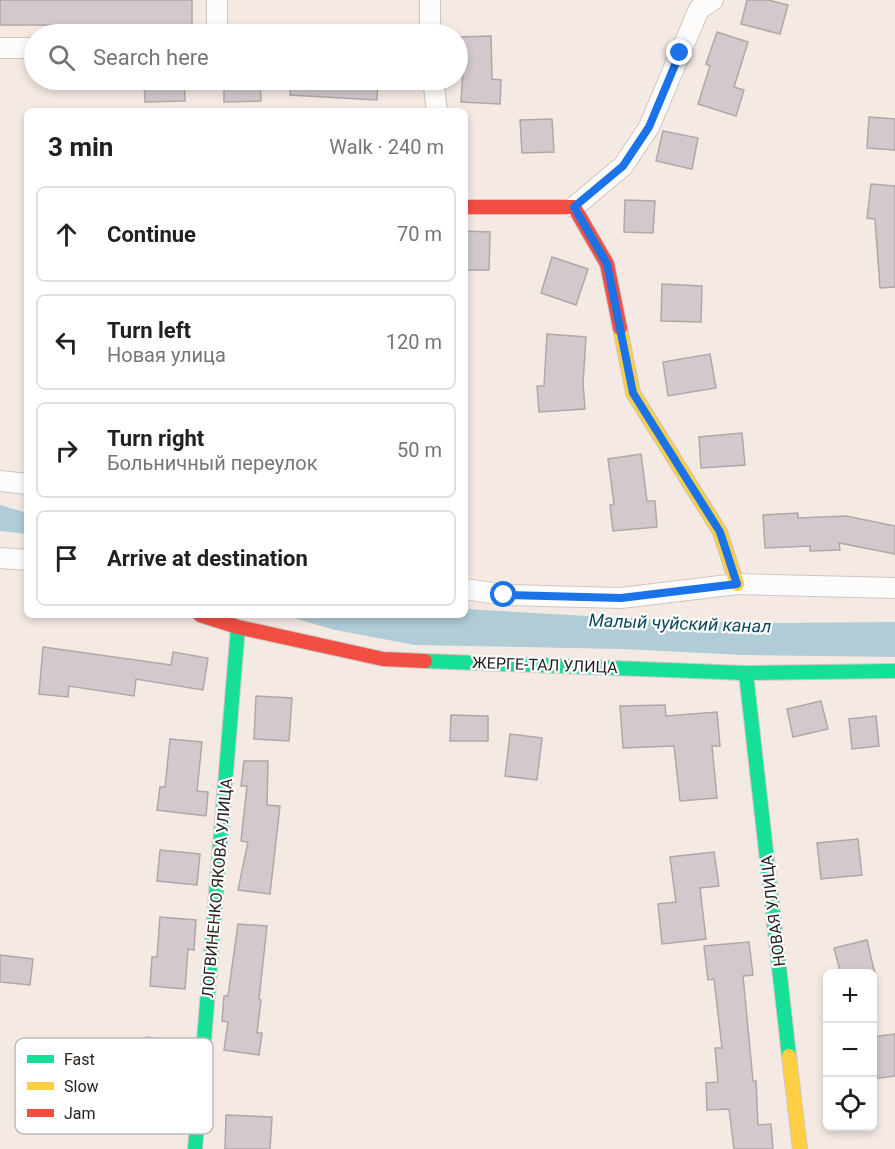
<!DOCTYPE html>
<meta charset="utf-8">
<style>
:root{--surface:#fff;--page:#f6f6f6;--text:#202124;--muted:#757577;--line:#e0e0e0}
body{margin:0;font-family:Roboto,sans-serif;background:var(--page);color:var(--text)}
.controls{position:absolute;right:18px;bottom:18px;display:grid;overflow:hidden;border-radius:9px;box-shadow:0 3px 9px #0003}
.controls button{width:54px;height:54px;display:grid;place-items:center;padding:0;border:0;border-bottom:2px solid var(--line);background:var(--surface);color:var(--text);font:30px sans-serif}
.stop{position:absolute;width:18px;height:18px;margin:-14px;border:4px solid #1a73e8;border-radius:50%;background:#fff}
.stop.end{background:#1a73e8;border-color:#fff;box-shadow:0 2px 6px #0008}
.list{margin:0;padding:0;list-style:none}
h2{display:flex;justify-content:space-between;align-items:center;height:78px;margin:0;padding:0 24px;font-size:26px}
h2 small{font-size:20px;font-weight:400;color:var(--muted)}
.list li{display:grid;grid-template-columns:39px 1fr auto;gap:18px;align-items:center;box-sizing:border-box;height:96px;margin:0 12px 12px;padding:0 12px;border:2px solid var(--line);border-radius:9px}
.list b{display:block;font-size:22px;white-space:nowrap}
.list p{margin:0;font-size:20px;white-space:nowrap;color:var(--muted)}
.list em{font-size:20px;font-style:normal;color:var(--muted)}
.icon{flex:none;width:33px;height:33px;fill:none;stroke:currentColor;stroke-width:2;stroke-linecap:round;stroke-linejoin:round}
.map{position:relative;flex:none;width:895px;height:1149px;overflow:hidden}
.search{position:absolute;background:var(--surface);box-shadow:0 3px 9px #0003;left:24px;top:24px;width:444px;height:66px;display:flex;align-items:center;gap:15px;box-sizing:border-box;padding:0 21px;border-radius:33px;color:var(--muted);font-size:22px}
.panel{position:absolute;background:var(--surface);box-shadow:0 3px 9px #0003;left:24px;top:108px;width:444px;height:510px;border-radius:9px}
.map>svg:first-child{display:block}
.water{fill:#afccd7}
.building{fill:#d3c9cc;stroke:#afa8a7;stroke-width:1.5}
.lines{fill:none;stroke-linecap:round;stroke-linejoin:round}
.street-casing{stroke:#cfc6c1;stroke-width:22}
.fast-casing{stroke:#cfc6c1;stroke-width:16}
.slow-casing{stroke:#cfc6c1;stroke-width:16}
.jam-casing{stroke:#cfc6c1;stroke-width:16}
.street{stroke:#fdfcfb;stroke-width:20}
.fast{stroke:#16e098;stroke-width:14}
.slow{stroke:#ffcf43;stroke-width:14}
.jam{stroke:#f24e42;stroke-width:14}
.route{stroke:#1a73e8;stroke-width:8}
.labels{text-anchor:middle;dominant-baseline:central;stroke-width:4.5;stroke-linejoin:round;paint-order:stroke}
.street-label{font-size:16px;fill:#261e1a;stroke:#fff}
.water-label{font-size:18px;font-style:italic;fill:#0c495e;stroke:#fff}
.key{fill:#fff;stroke:#bebcba;stroke-width:1.5}
.key-label{font-size:16px;fill:#261e1a}
</style>
<div class="map">
<svg width="895" height="1149" viewBox="0 0 895 1149">
<rect width="100%" height="100%" fill="#f4e9e3"/>
<g class="water">
<path d="M0,505l27,8v21l-27,-3z"/>
<path d="M465,609l227,13 85,1 118,-1v35l-151,-2 -121,-6 -208,-4 -80,-15 -51,-15h181z"/>
</g>
<g class="building">
<rect x="0" y="0" width="192" height="25"/>
<path d="M747,0h21l20,5 -8,29 -39,-10z"/>
<path d="M717,32l31,10 -14,45 10,3 -8,26 -38,-12 12,-38 -4,-2z"/>
<path d="M491,36l1,43 9,1 -1,24 -39,-2 2,-32 -4,1 -1,-34z"/>
<path d="M144,80h40l1,21 -40,1z"/>
<path d="M224,80h36l1,21 -37,1z"/>
<path d="M291,80h87l-1,20 -87,-5z"/>
<path d="M869,117l26,2v31l-28,-2z"/>
<path d="M552,119l2,33 -32,1 -2,-33z"/>
<path d="M663,131l35,7 -6,31 -36,-8z"/>
<path d="M871,184l24,2v101l-15,1 -5,-69 -8,-1z"/>
<path d="M625,200l30,1 -2,32 -29,-1z"/>
<path d="M465,231l25,1 -1,38h-24z"/>
<path d="M552,257l36,12 -12,36 -35,-12z"/>
<path d="M662,284l40,2 -1,36 -40,-1z"/>
<path d="M547,334l39,3 -3,46 2,26 -46,3 -2,-26h7z"/>
<path d="M710,354l6,34 -48,8 -5,-34z"/>
<path d="M742,433l3,32 -44,3 -2,-31z"/>
<path d="M641,454l6,47h8l2,26 -44,4 -3,-26 4,-1 -6,-45z"/>
<path d="M798,513v5l48,-2 49,10v28l-56,-11 1,7 -30,1v-5l-45,2 -2,-33z"/>
<path d="M43,647l128,18 2,-13 35,6 -5,32 -67,-11 -2,17 -65,-10 -1,11 -29,-3z"/>
<path d="M256,696l36,2 -3,43 -35,-2z"/>
<path d="M821,701l7,28 -35,8 -6,-28z"/>
<path d="M665,705l1,11 51,-4 3,34h-8l5,52 -37,3 -6,-55 -51,2 -3,-42z"/>
<path d="M451,715l37,1v25h-38z"/>
<path d="M876,716l3,30 -27,3 -3,-30z"/>
<path d="M510,734l32,4 -5,42 -32,-4z"/>
<path d="M170,739l32,3 -5,49 11,1 -2,24 -49,-6 3,-23h5z"/>
<path d="M244,761h24l-1,44 13,1 -10,88 -32,-4 10,-48 -7,-1 6,-55h-6z"/>
<path d="M858,839l4,36 -41,4 -4,-36z"/>
<path d="M160,850l40,4 -3,31 -40,-4z"/>
<path d="M714,852l5,34 -19,2 6,51 -44,5 -4,-40 18,-2 -6,-45z"/>
<path d="M160,917l36,3 -2,30 -6,-1 -3,40 -35,-3 2,-29h5z"/>
<path d="M238,924l29,2 -8,73 2,1 -4,33h5l-3,22 -35,-5 4,-28 -6,-1 2,-25h4z"/>
<path d="M867,940l8,34h-34l-7,-26z"/>
<path d="M749,942l4,33 -10,1 10,105h3l2,44 13,-1 2,25h-39l-5,-40 -22,1 -1,-27 12,-1 -3,-34h7l-8,-69 -6,1 -4,-34z"/>
<path d="M0,955l33,4 -3,26 -30,-3z"/>
<path d="M895,1034v42l-22,3v-42z"/>
<path d="M146,1037l33,4 -4,41 -33,-4z"/>
<path d="M226,1115l46,2 -2,32h-45z"/>
</g>
<g class="lines">
<g class="street-casing">
<g id="street">
<path d="M217,0v34"/>
<path d="M430,0v34"/>
<path d="M0,48h34"/>
<path d="M433,80l4,31"/>
<path d="M574,207l49,-41 26,-39 50,-118 14,-9"/>
<path d="M0,481l27,3"/>
<path d="M0,558l27,2"/>
<path d="M465,589l39,6 117,3 116,-14 158,4"/>
</g>
</g>
<g class="fast-casing">
<g id="fast">
<path d="M425,661l321,12 149,-2"/>
<path d="M746,673l43,383"/>
<path d="M195,1149l43,-522"/>
</g>
</g>
<g class="slow-casing">
<g id="slow">
<path d="M620,328l13,65 87,139 17,52"/>
<path d="M789,1056l11,93"/>
</g>
</g>
<g class="jam-casing">
<g id="jam">
<path d="M465,207h109l33,57 13,64"/>
<path d="M200,615l38,12 145,32 42,2"/>
</g>
</g>
<use href="#street" class="street"/>
<use href="#fast" class="fast"/>
<use href="#slow" class="slow"/>
<use href="#jam" class="jam"/>
</g>
<g class="lines">
<path class="route" d="M504,595l117,3 116,-14 -17,-52 -87,-139 -26,-129 -33,-57 49,-41 26,-39 31,-74"/>
</g>
<g class="labels">
<g class="street-label">
<text transform="translate(545 665) rotate(2)">ЖЕРГЕ-ТАЛ УЛИЦА</text>
<text transform="translate(217 888) rotate(-85)">ЛОГВИНЕНКО ЯКОВА УЛИЦА</text>
<text transform="translate(773 911) rotate(-97)">НОВАЯ УЛИЦА</text>
</g>
<g class="water-label">
<text transform="translate(680 623) rotate(2)">Малый чуйский канал</text>
</g>
</g>
<rect x="15" y="1038" width="198" height="96" rx="9" class="key"/>
<rect x="27" y="1055" width="27" height="8" fill="#16e098"/>
<rect x="27" y="1082" width="27" height="8" fill="#ffcf43"/>
<rect x="27" y="1109" width="27" height="8" fill="#f24e42"/>
<g class="key-label">
<text x="64" y="1065">Fast</text>
<text x="64" y="1092">Slow</text>
<text x="64" y="1119">Jam</text>
</g>
</svg>
<div class="controls">
<button>+</button>
<button>−</button>
<button><svg class="icon" aria-label="locate" viewBox="0 0 24 24"><circle cx="12" cy="12" r="6"/><path d="M12 2v4M12 18v4M2 12h4M18 12h4"/></svg></button>
</div>
<div class="stop" style="left:504px;top:595px"></div>
<div class="stop end" style="left:680px;top:53px"></div>
<div class="search"><svg class="icon" aria-label="search" viewBox="0 0 24 24"><circle cx="10" cy="10" r="6"/><path d="M15 15l6 6"/></svg>Search here</div>
<section class="panel">
<h2>3 min<small>Walk · 240 m</small></h2>
<ul class="list">
<li><svg class="icon" aria-label="ahead" viewBox="0 0 24 24"><path d="M12 20V5M6 11l6-6 6 6"/></svg><div><b>Continue</b></div><em>70 m</em></li>
<li><svg class="icon" aria-label="left" viewBox="0 0 24 24"><path d="M17 20v-9H6M10 6l-5 5 5 5"/></svg><div><b>Turn left</b><p>Новая улица</p></div><em>120 m</em></li>
<li><svg class="icon" aria-label="right" viewBox="0 0 24 24"><path d="M7 20v-9h11M14 6l5 5-5 5"/></svg><div><b>Turn right</b><p>Больничный переулок</p></div><em>50 m</em></li>
<li><svg class="icon" aria-label="arrive" viewBox="0 0 24 24"><path d="M6 21V4h12l-3 4 3 4H6"/></svg><div><b>Arrive at destination</b></div></li>
</ul>
</section>
</div>
